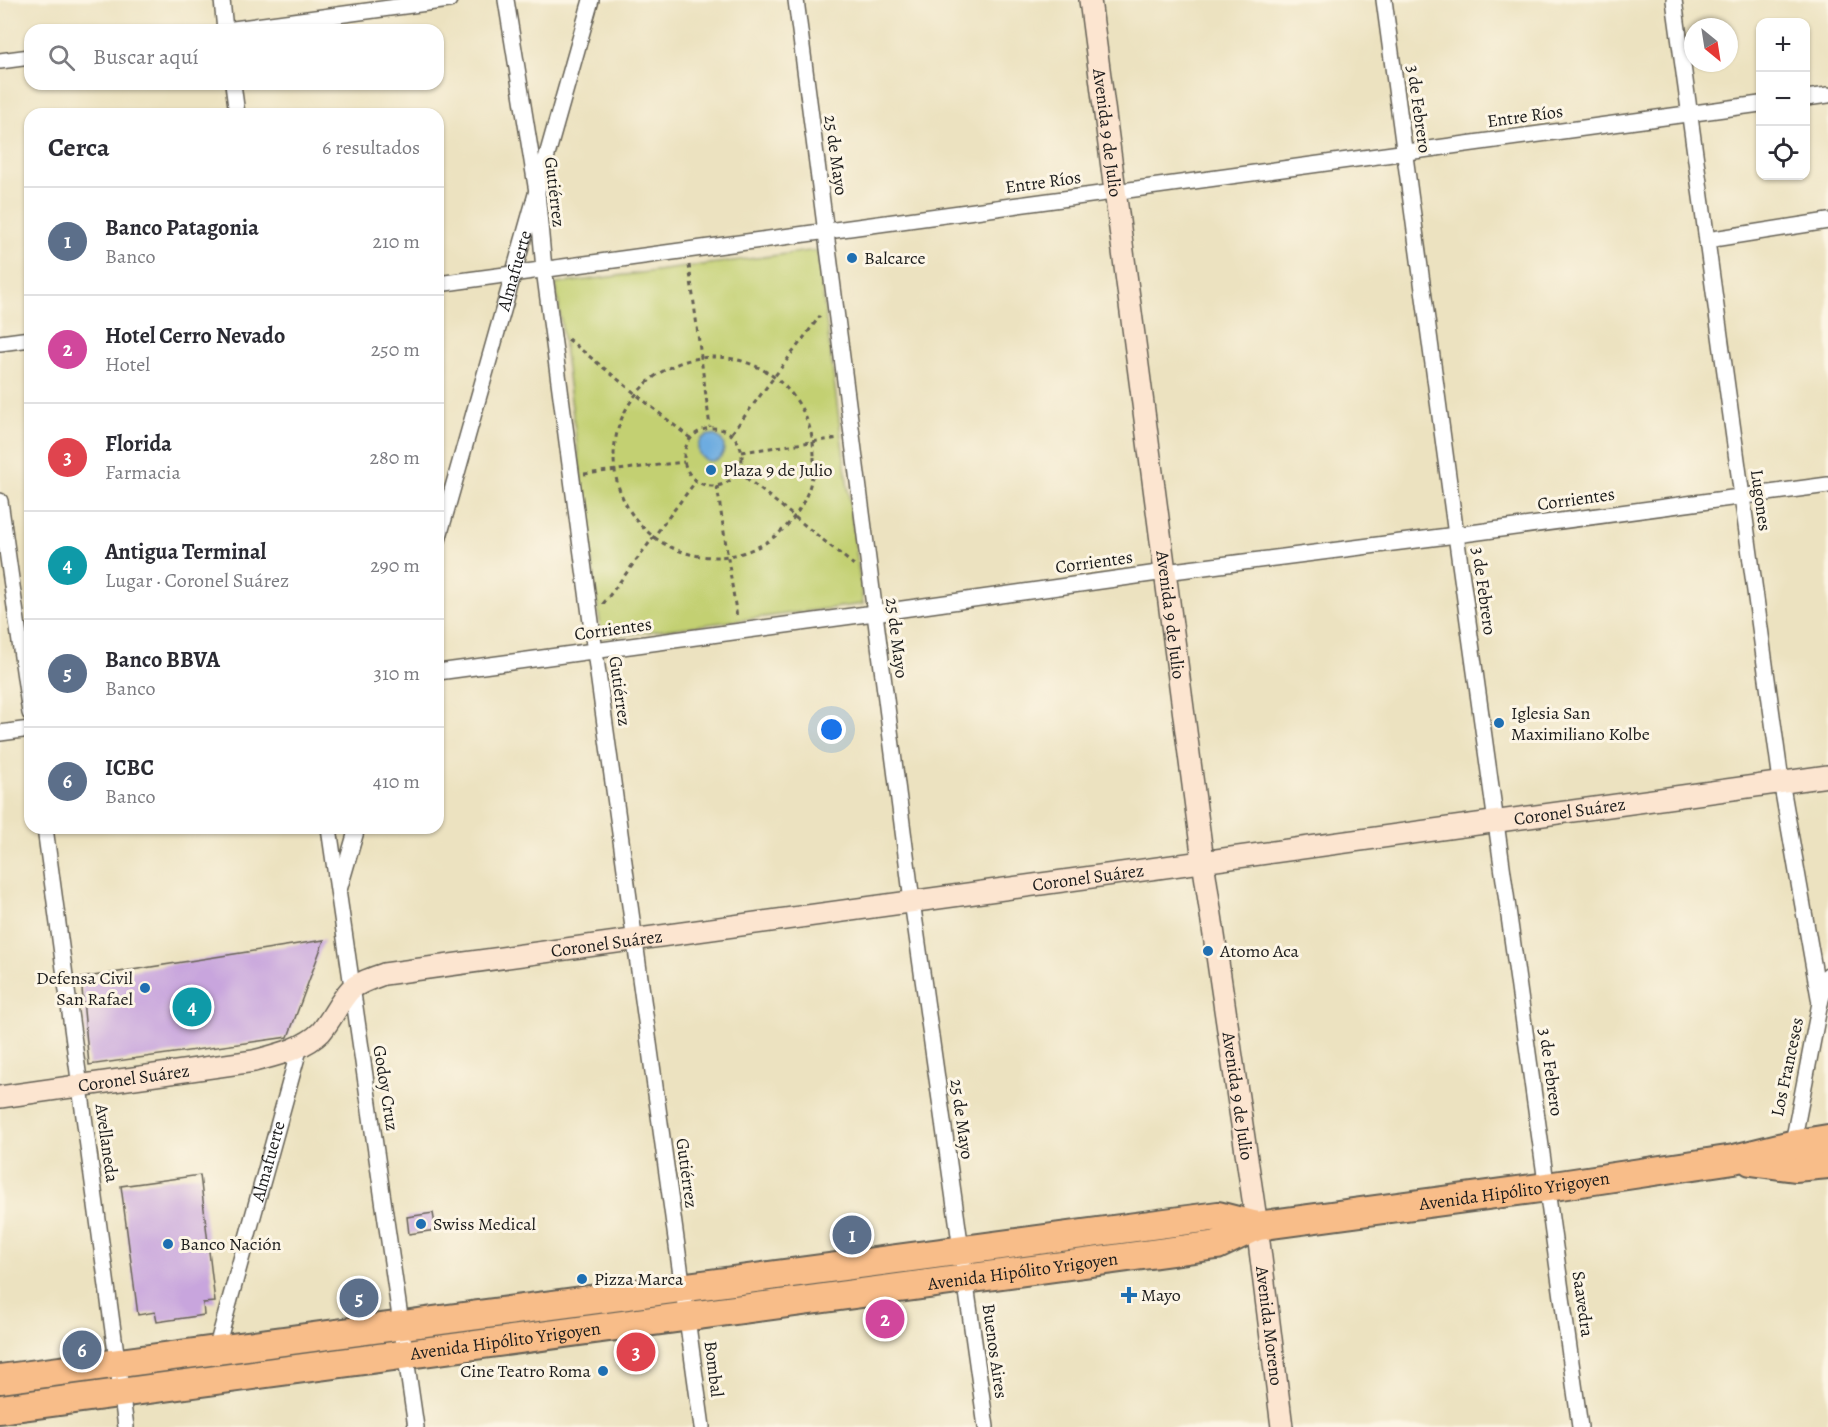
<!DOCTYPE html>
<html lang="es">
<meta charset="utf-8">
<style>
:root{--surface:#fff;--page:#f2f2f3;--text:#2b2b33;--muted:#7c7c81;--line:#e1e1e2;--accent:#d93025}
body{margin:0;font-family:Alegreya,serif;background:var(--page);color:var(--text)}
.controls{position:absolute;right:18px;top:18px;display:grid;overflow:hidden;border-radius:12px;box-shadow:0 2px 4px #0004}
.controls button{width:54px;height:54px;display:grid;place-items:center;padding:0;border:0;border-bottom:2px solid var(--line);background:var(--surface);color:var(--text);font:30px sans-serif}
.compass{position:absolute;left:1684px;top:18px;width:54px;height:54px;border-radius:50%;background:var(--surface);box-shadow:0 2px 4px #0004;rotate:150deg}
.you{position:absolute;left:832px;top:730px;width:21px;height:21px;margin:-15px;border:4px solid #fff;border-radius:50%;background:#1a73e8;box-shadow:0 0 0 9px #1a73e833}
.badge{display:grid;place-items:center;width:39px;height:39px;border-radius:50%;background:var(--accent);color:#fff;font-size:20px;font-weight:700}
.pin{position:absolute;translate:-50% -50%;border:3px solid #fff;box-shadow:0 2px 6px #0006}
.list{margin:0;padding:0;list-style:none}
h2{display:flex;justify-content:space-between;align-items:center;height:78px;margin:0;padding:0 24px;font-size:26px}
h2 small{font-size:20px;font-weight:400;color:var(--muted)}
.list li{display:grid;grid-template-columns:39px 1fr auto;gap:18px;align-items:center;box-sizing:border-box;height:108px;padding:0 24px;border-top:2px solid var(--line)}
.list b{display:block;font-size:22px;white-space:nowrap}
.list p{margin:0;font-size:20px;white-space:nowrap;color:var(--muted)}
.list em{font-size:20px;font-style:normal;color:var(--muted)}
.icon{flex:none;width:33px;height:33px;fill:none;stroke:currentColor;stroke-width:2;stroke-linecap:round;stroke-linejoin:round}
.map{position:relative;flex:none;width:1828px;height:1427px;overflow:hidden}
.search{position:absolute;background:var(--surface);box-shadow:0 2px 4px #0004;left:24px;top:24px;width:420px;height:66px;display:flex;align-items:center;gap:15px;box-sizing:border-box;padding:0 21px;border-radius:18px;color:var(--muted);font-size:22px}
.panel{position:absolute;background:var(--surface);box-shadow:0 2px 4px #0004;left:24px;top:108px;width:420px;height:726px;border-radius:18px}
.map>svg:first-child{display:block}
.green{fill:#c3d072;stroke:#707647;stroke-width:1.5}
.water{fill:#6dace0;stroke:#44647e;stroke-width:1.5}
.building{fill:#c8a5dd}
.lines{fill:none;stroke-linecap:round;stroke-linejoin:round}
.street-casing{stroke:#656155;stroke-width:18}
.secondary-casing{stroke:#656155;stroke-width:24}
.highway-casing{stroke:#656155;stroke-width:32}
.path{stroke:#656155;stroke-width:3;stroke-dasharray:4.5 4.5;stroke-linecap:butt}
.street{stroke:#fff;stroke-width:15}
.secondary{stroke:#fce5d0;stroke-width:21}
.highway{stroke:#f8bd89;stroke-width:28}
.poi-dot{fill:#1f6fb2;stroke:#fcf5e5;stroke-width:2}
.labels{text-anchor:middle;dominant-baseline:central;stroke-width:6;stroke-linejoin:round;paint-order:stroke}
.street-label{font-size:18px;fill:#1c1c1c;stroke:#fcf5e5}
.poi-label{font-size:18px;fill:#1c1c1c;stroke:#fcf5e5;text-anchor:start}
</style>
<div class="map">
<svg width="1828" height="1427" viewBox="0 0 1828 1427">
<rect width="100%" height="100%" fill="#fcf5e5"/>
<filter id="ink" filterUnits="userSpaceOnUse"><feTurbulence type="fractalNoise" baseFrequency=".0167" numOctaves="2"/><feDisplacementMap in="SourceGraphic" scale="12" xChannelSelector="R" yChannelSelector="G"/><feConvolveMatrix kernelMatrix="1 2 1 2 8 2 1 2 1" color-interpolation-filters="sRGB"/></filter>
<filter id="wash" filterUnits="userSpaceOnUse"><feTurbulence type="fractalNoise" baseFrequency=".008" numOctaves="4" result="noise"/><feDisplacementMap in="SourceGraphic" scale="24" xChannelSelector="R" yChannelSelector="G"/><feGaussianBlur stdDeviation="1.35" result="paint"/><feColorMatrix in="noise" values="0 0 0 0 0 0 0 0 0 0 0 0 0 0 0 0 0 1.4 0 .05"/><feComposite in="paint" operator="in"/></filter>
<g filter="url(#wash)">
<rect width="100%" height="100%" fill="#ece2c0"/>
<path class="green" d="M817,250l46,354 -261,34 -46,-354z"/>
<circle class="water" cx="711" cy="448" r="13"/>
<g id="blocks">
<g class="building">
<path d="M324,940l-36,97 -199,28 -8,-87z"/>
<path d="M200,1175l15,127 -12,1 1,12 -47,7 -2,-10 -17,3 -17,-129z"/>
<path d="M433,1213l3,17 -27,4 -2,-17z"/>
</g>
</g>
</g>
<g filter="url(#ink)">
<use href="#blocks" fill-opacity="0" stroke="#656155" stroke-width="1.5"/>
<g class="lines">
<g class="street-casing">
<g id="street">
<path d="M222,0l3,30"/>
<path d="M506,0l31,192 7,77 51,383 107,775"/>
<path d="M796,0l116,901 74,526"/>
<path d="M1384,0l72,535 124,892"/>
<path d="M1674,0l107,781 39,222"/>
<path d="M226,30l223,-30"/>
<path d="M0,61l30,-4"/>
<path d="M233,84l4,30"/>
<path d="M1806,98l22,-3"/>
<path d="M1707,240l121,-19"/>
<path d="M438,284l1322,-180"/>
<path d="M0,343l30,-4"/>
<path d="M0,501l30,212"/>
<path id="s1" d="M438,540l153,-540"/>
<path d="M438,672l436,-59 291,-41 291,-37 372,-50"/>
<path d="M0,733l30,-4"/>
<path d="M45,828l81,599"/>
<path d="M329,828l87,599"/>
<path d="M339,890l18,-62"/>
<path d="M1792,1148l28,-145 8,-28"/>
<path id="s2" d="M216,1350l84,-304"/>
</g>
</g>
<g class="secondary-casing">
<g id="secondary">
<path id="s3" d="M1090,0l113,861 54,365 25,201"/>
<path id="s4" d="M0,1097l254,-36c22,-6 50,-12 67,-29 11,-13 18,-30 29,-42 9,-8 23,-12 34,-16l1444,-198"/>
</g>
</g>
<g class="highway-casing">
<g id="highway">
<path d="M1751,1161l44,6 33,-3"/>
<path d="M0,1379l1218,-163 39,10"/>
<path id="s5" d="M0,1409l1217,-164 40,-19 290,-39 187,-28 57,-14 37,-6"/>
</g>
</g>
<g class="path">
<path d="M689,265l21,162"/>
<path d="M568,339l122,99"/>
<circle cx="714" cy="457" r="100"/>
<circle cx="713" cy="457" r="29"/>
<path d="M732,433l88,-117"/>
<path d="M742,452l97,-14"/>
<path d="M739,472l115,93"/>
<path d="M584,474l100,-12"/>
<path d="M717,486l20,132"/>
<path d="M603,604l93,-123"/>
</g>
<use href="#street" class="street"/>
<use href="#secondary" class="secondary"/>
<use href="#highway" class="highway"/>
</g>
</g>
<g class="poi-dot">
<circle cx="852" cy="258" r="6"/>
<circle cx="711" cy="470" r="6"/>
<circle cx="1499" cy="723" r="6"/>
<circle cx="1208" cy="951" r="6"/>
<circle cx="145" cy="988" r="6"/>
<circle cx="421" cy="1224" r="6"/>
<circle cx="168" cy="1244" r="6"/>
<circle cx="582" cy="1279" r="6"/>
<path d="M1126 1286h6v6h6v6h-6v6h-6v-6h-6v-6h6z"/>
<circle cx="603" cy="1371" r="6"/>
</g>
<g class="labels">
<g class="street-label">
<text transform="translate(1419 109) rotate(82)">3 de Febrero</text>
<text transform="translate(1525 116) rotate(-8)">Entre Ríos</text>
<text stroke="none"><textPath href="#s3" startOffset="134">Avenida 9 de Julio</textPath></text>
<text transform="translate(836 155) rotate(82)">25 de Mayo</text>
<text transform="translate(1043 182) rotate(-8)">Entre Ríos</text>
<text transform="translate(555 192) rotate(83)">Gutiérrez</text>
<text stroke="none"><textPath href="#s1" startOffset="280">Almafuerte</textPath></text>
<text transform="translate(1576 499) rotate(-8)">Corrientes</text>
<text transform="translate(1761 500) rotate(82)">Lugones</text>
<text transform="translate(1094 562) rotate(-8)">Corrientes</text>
<text transform="translate(1484 591) rotate(82)">3 de Febrero</text>
<text stroke="none"><textPath href="#s3" startOffset="620">Avenida 9 de Julio</textPath></text>
<text transform="translate(613 629) rotate(-8)">Corrientes</text>
<text transform="translate(897 638) rotate(83)">25 de Mayo</text>
<text transform="translate(620 691) rotate(82)">Gutiérrez</text>
<text stroke="none"><textPath href="#s4" startOffset="1616">Coronel Suárez</textPath></text>
<text stroke="none"><textPath href="#s4" startOffset="1130">Coronel Suárez</textPath></text>
<text stroke="none"><textPath href="#s4" startOffset="644">Coronel Suárez</textPath></text>
<text transform="translate(1787 1067) rotate(-78)">Los Franceses</text>
<text transform="translate(1551 1072) rotate(82)">3 de Febrero</text>
<text stroke="none"><textPath href="#s4" startOffset="135">Coronel Suárez</textPath></text>
<text transform="translate(386 1088) rotate(81)">Godoy Cruz</text>
<text stroke="none"><textPath href="#s3" startOffset="1106">Avenida 9 de Julio</textPath></text>
<text transform="translate(962 1119) rotate(82)">25 de Mayo</text>
<text transform="translate(107 1143) rotate(82)">Avellaneda</text>
<text stroke="none"><textPath href="#s2" startOffset="196">Almafuerte</textPath></text>
<text transform="translate(687 1173) rotate(82)">Gutiérrez</text>
<text stroke="none"><textPath href="#s5" startOffset="1532">Avenida Hipólito Yrigoyen</textPath></text>
<text stroke="none"><textPath href="#s5" startOffset="1032">Avenida Hipólito Yrigoyen</textPath></text>
<text transform="translate(1583 1304) rotate(82)">Saavedra</text>
<text stroke="none"><textPath href="#s3" startOffset="1338">Avenida Moreno</textPath></text>
<text stroke="none"><textPath href="#s5" startOffset="510">Avenida Hipólito Yrigoyen</textPath></text>
<text transform="translate(995 1351) rotate(82)">Buenos Aires</text>
<text transform="translate(714 1369) rotate(83)">Bombal</text>
</g>
<g class="poi-label">
<text x="864" y="258">Balcarce</text>
<text x="723" y="470">Plaza 9 de Julio</text>
<text x="1511" y="713">Iglesia San<tspan x="1511" dy="21">Maximiliano Kolbe</tspan></text>
<text x="1220" y="951">Atomo Aca</text>
<text x="133" y="978" text-anchor="end">Defensa Civil<tspan x="133" dy="21">San Rafael</tspan></text>
<text x="433" y="1224">Swiss Medical</text>
<text x="180" y="1244">Banco Nación</text>
<text x="594" y="1279">Pizza Marca</text>
<text x="1141" y="1295">Mayo</text>
<text x="591" y="1371" text-anchor="end">Cine Teatro Roma</text>
</g>
</g>
</svg>
<div class="controls">
<button>+</button>
<button>−</button>
<button><svg class="icon" aria-label="locate" viewBox="0 0 24 24"><circle cx="12" cy="12" r="6"/><path d="M12 2v4M12 18v4M2 12h4M18 12h4"/></svg></button>
</div>
<svg class="compass" viewBox="-18 -18 36 36"><path d="M0-13l5 13h-10z" fill="#e53935"/><path d="M0 13l5-13h-10z" fill="#7c7c81"/></svg>
<div class="you"></div>
<div class="pin badge" style="left:852px;top:1235px;background:#5c6f8a">1</div>
<div class="pin badge" style="left:885px;top:1319px;background:#d1479c">2</div>
<div class="pin badge" style="left:636px;top:1352px;background:#e0444e">3</div>
<div class="pin badge" style="left:192px;top:1007px;background:#0f9aa8">4</div>
<div class="pin badge" style="left:359px;top:1298px;background:#5c6f8a">5</div>
<div class="pin badge" style="left:82px;top:1350px;background:#5c6f8a">6</div>
<div class="search"><svg class="icon" aria-label="search" viewBox="0 0 24 24"><circle cx="10" cy="10" r="6"/><path d="M15 15l6 6"/></svg>Buscar aquí</div>
<section class="panel">
<h2>Cerca<small>6 resultados</small></h2>
<ul class="list">
<li><span class="badge" style="background:#5c6f8a">1</span><div><b>Banco Patagonia</b><p>Banco</p></div><em>210 m</em></li>
<li><span class="badge" style="background:#d1479c">2</span><div><b>Hotel Cerro Nevado</b><p>Hotel</p></div><em>250 m</em></li>
<li><span class="badge" style="background:#e0444e">3</span><div><b>Florida</b><p>Farmacia</p></div><em>280 m</em></li>
<li><span class="badge" style="background:#0f9aa8">4</span><div><b>Antigua Terminal</b><p>Lugar · Coronel Suárez</p></div><em>290 m</em></li>
<li><span class="badge" style="background:#5c6f8a">5</span><div><b>Banco BBVA</b><p>Banco</p></div><em>310 m</em></li>
<li><span class="badge" style="background:#5c6f8a">6</span><div><b>ICBC</b><p>Banco</p></div><em>410 m</em></li>
</ul>
</section>
</div>
